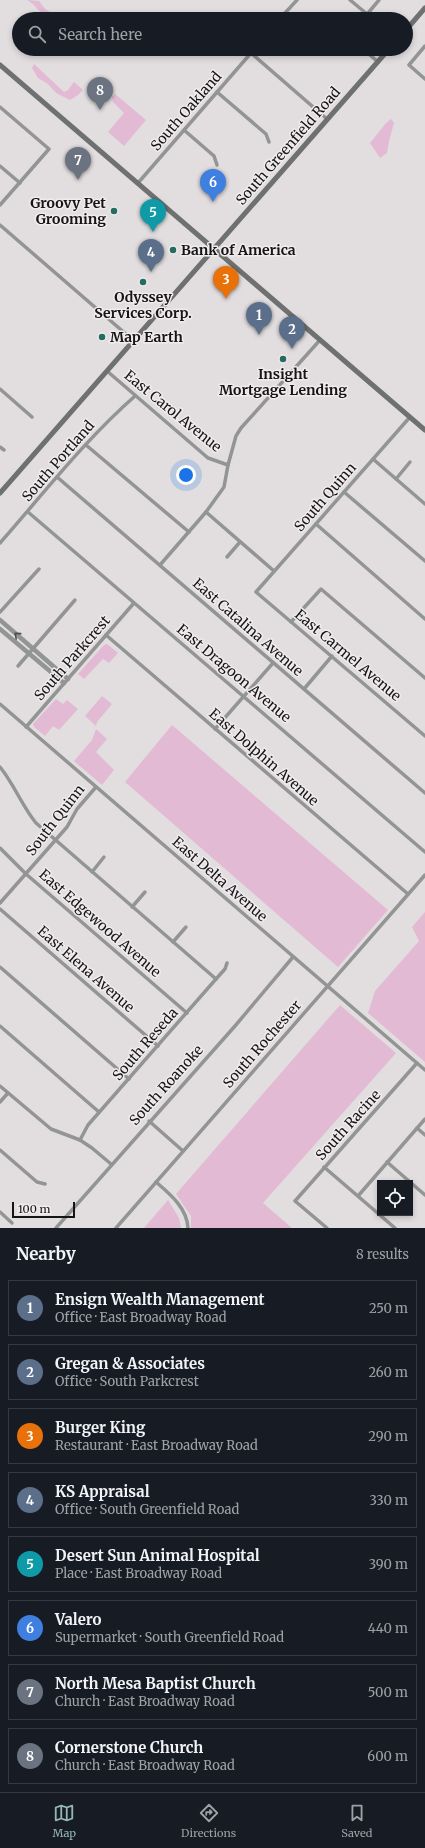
<!DOCTYPE html>
<meta charset="utf-8">
<style>
:root{--surface:#171b24;--page:#242831;--text:#f1f3f6;--muted:#9ea1a6;--line:#363941;--accent:#95b6b4}
body{margin:0;font-family:Merriweather,serif;background:var(--page);color:var(--text)}
.controls{position:absolute;right:12px;bottom:12px;display:grid;overflow:hidden;border-radius:0px;box-shadow:0 2px 6px #0003}
.controls button{width:36px;height:36px;display:grid;place-items:center;padding:0;border:0;border-bottom:1px solid var(--line);background:var(--surface);color:var(--text);font:20px sans-serif}
.scale{position:absolute;left:12px;bottom:10px;width:63px;box-sizing:border-box;padding-left:4px;border:2px solid #161515;border-top:0;font-size:11px;line-height:14px;white-space:nowrap;color:#161515;-webkit-text-stroke:3px #f0ebee;paint-order:stroke}
.you{position:absolute;left:186px;top:475px;width:14px;height:14px;margin:-10px;border:3px solid #fff;border-radius:50%;background:#1a73e8;box-shadow:0 0 0 6px #1a73e833}
.badge{display:grid;place-items:center;width:26px;height:26px;border-radius:50%;background:var(--accent);color:#fff;font-size:13px;font-weight:700}
.pin{position:absolute;translate:-50% -33px;filter:drop-shadow(0 1px 2px #0008)}
.pin::after{content:'';position:absolute;top:21px;width:14px;height:12px;background:inherit;clip-path:polygon(0 0,100% 0,50% 100%)}
.list{margin:0;padding:0;list-style:none}
h2{display:flex;justify-content:space-between;align-items:center;height:52px;margin:0;padding:0 16px;font-size:17px}
h2 small{font-size:13px;font-weight:400;color:var(--muted)}
.list li{display:grid;grid-template-columns:26px 1fr auto;gap:12px;align-items:center;box-sizing:border-box;height:56px;margin:0 8px 8px;padding:0 8px;border:1px solid var(--line);border-radius:0px}
.list b{display:block;font-size:15px;white-space:nowrap}
.list p{margin:0;font-size:13px;white-space:nowrap;color:var(--muted)}
.list em{font-size:13px;font-style:normal;color:var(--muted)}
.icon{flex:none;width:22px;height:22px;fill:none;stroke:currentColor;stroke-width:2;stroke-linecap:round;stroke-linejoin:round}
.map{position:relative;flex:none;width:425px;height:1228px;overflow:hidden}
.search{position:absolute;background:var(--surface);box-shadow:0 2px 6px #0003;left:12px;right:12px;top:12px;height:44px;display:flex;align-items:center;gap:10px;box-sizing:border-box;padding:0 14px;border-radius:22px;color:var(--muted);font-size:15px}
.sheet{height:564px;background:var(--surface)}
nav{display:flex;justify-content:space-around;align-items:center;box-sizing:border-box;height:56px;border-top:1px solid var(--line);background:var(--surface);font-size:11px;color:var(--muted)}
nav a{display:grid;justify-items:center;gap:2px}
nav .on{color:var(--accent)}
.map>svg:first-child{display:block}
.green{fill:#e2bad3}
.lines{fill:none;stroke-linecap:round;stroke-linejoin:round}
.minor{stroke:#929594;stroke-width:3.5}
.tertiary{stroke:#929594;stroke-width:4.5}
.secondary{stroke:#6e7170;stroke-width:5}
.oneway{stroke:#4e4f4e}
.poi-dot{fill:#256c63;stroke:#f0ebee;stroke-width:1.5}
.labels{text-anchor:middle;dominant-baseline:central;stroke-width:3;stroke-linejoin:round;paint-order:stroke}
.street-label{font-size:14px;fill:#161515;stroke:#f0ebee}
.poi-label{font-size:14px;font-weight:bold;fill:#161515;stroke:#f0ebee;text-anchor:start}
</style>
<div class="map">
<svg width="425" height="1228" viewBox="0 0 425 1228">
<rect width="100%" height="100%" fill="#e2dee0"/>
<g class="green">
<path d="M27,0l12,1 6,8 5,3 1,5h-6l-12,-13z"/>
<path d="M34,64l30,28 4,-2 6,-8 9,8 -5,5 -8,5 -14,-7 -8,-9 -10,-6 -6,-10z"/>
<path d="M115,94l31,26 -22,26 -16,-14 16,-19 -11,-11 -1,-5z"/>
<path d="M391,119l3,4 -5,18 -2,12 -7,5 -10,-15 16,-20z"/>
<path d="M107,644l11,9 -9,10 -6,-4 -19,20 -6,-5 26,-29z"/>
<path d="M102,696l10,8 -15,18 -1,4 -11,-10z"/>
<path d="M56,699l7,5 4,-4 11,9 -19,21 -6,-4 -8,10 -11,-9 -1,-3z"/>
<path d="M172,725l216,185 -50,57 -213,-185z"/>
<path d="M96,729l11,10 -11,13 18,18 -12,15 -28,-24 18,-21z"/>
<path d="M425,912v150l-57,-49 7,-22 44,-50 -7,-14z"/>
<path d="M340,1005l56,48 -133,150 29,25h-101v-12l-15,-22z"/>
<path d="M168,1200l11,18 2,10h-37z"/>
</g>
<g class="lines">
<g class="minor">
<path d="M350,0l17,14"/>
<path d="M292,19l-7,-6 12,-13"/>
<path d="M363,19l16,-19"/>
<path d="M425,46l-16,19 16,14"/>
<path d="M327,49l5,5 5,-5"/>
<path d="M363,49l15,13"/>
<path d="M217,92l49,42 3,8"/>
<path d="M0,107l49,42 -49,56"/>
<path d="M184,130l30,26 3,9"/>
<path d="M0,166l20,17"/>
<path d="M138,183l113,-130 76,66"/>
<path d="M0,225l134,116"/>
<path d="M107,371l101,87 20,7"/>
<path d="M0,389l32,28"/>
<path d="M410,417l-154,175 169,144"/>
<path d="M86,445l103,87"/>
<path d="M0,447l4,3"/>
<path d="M373,459l52,45"/>
<path d="M57,477l368,316"/>
<path d="M396,479l14,-17"/>
<path d="M344,492l81,69"/>
<path d="M28,512l397,340"/>
<path d="M206,512l68,59"/>
<path d="M316,524l109,95"/>
<path d="M0,543c44,-50 85,-103 135,-147"/>
<path d="M227,557l13,-15"/>
<path d="M160,565l46,-53 18,-25 4,-22 8,-29 5,-8 79,-88"/>
<path d="M0,612l39,-43"/>
<path d="M291,622l30,-33 104,89"/>
<path d="M106,635l302,259"/>
<path d="M18,666l57,-66"/>
<path d="M304,689l28,-33"/>
<path d="M0,704l425,366"/>
<path d="M26,727l108,-124"/>
<path d="M215,729l58,-66"/>
<path d="M0,767c14,17 22,39 36,56l180,156"/>
<path d="M0,848l26,26 161,139"/>
<path d="M92,872l12,-15"/>
<path d="M0,903l67,-76 10,-18 19,-22"/>
<path d="M132,907l13,-15"/>
<path d="M0,909l158,137"/>
<path d="M173,942l13,-15"/>
<path d="M0,967l129,112"/>
<path d="M0,1026l99,86"/>
<path d="M0,1086l51,43 29,11 12,8 19,16"/>
<path d="M0,1102l8,-9"/>
<path d="M149,1121l34,30"/>
<path d="M417,1128l8,7"/>
<path d="M80,1140l8,-15 128,-146 9,-10 2,-6"/>
<path d="M0,1150l37,32 8,2"/>
<path d="M387,1162l38,33"/>
<path d="M324,1167l71,61"/>
<path d="M156,1182c14,12 31,26 32,46"/>
<path d="M358,1196l67,-77"/>
<path d="M0,1212l12,11"/>
<path d="M56,1228l179,-202 58,-69"/>
<path d="M116,1228l309,-353"/>
<path d="M327,1228l-32,-27 122,-138"/>
</g>
<g class="tertiary">
<path d="M0,620l68,59"/>
<path d="M0,629l64,54"/>
</g>
<g class="secondary">
<path d="M406,30l19,-22"/>
<path d="M0,65l425,365"/>
<path d="M0,493l389,-444"/>
</g>
</g>
<defs><path id="oneway-chevron" d="M-2-3.5L2.5 0L-2 3.5" fill="none" stroke-width="1.6" stroke-linecap="round" stroke-linejoin="round"/></defs>
<use class="oneway" href="#oneway-chevron" transform="translate(17 635) rotate(-139)"/>
<g class="poi-dot">
<circle cx="114" cy="211" r="4"/>
<circle cx="173" cy="250" r="4"/>
<circle cx="143" cy="282" r="4"/>
<circle cx="102" cy="337" r="4"/>
<circle cx="283" cy="359" r="4"/>
</g>
<g class="labels">
<g class="street-label">
<text transform="translate(186 111) rotate(-49)">South Oakland</text>
<text transform="translate(288 146) rotate(-49)">South Greenfield Road</text>
<text transform="translate(173 411) rotate(39)">East Carol Avenue</text>
<text transform="translate(58 461) rotate(-49)">South Portland</text>
<text transform="translate(325 497) rotate(-49)">South Quinn</text>
<text transform="translate(248 627) rotate(41)">East Catalina Avenue</text>
<text transform="translate(348 655) rotate(40)">East Carmel Avenue</text>
<text transform="translate(72 658) rotate(-49)">South Parkcrest</text>
<text transform="translate(234 673) rotate(40)">East Dragoon Avenue</text>
<text transform="translate(264 757) rotate(41)">East Dolphin Avenue</text>
<text transform="translate(55 820) rotate(-52)">South Quinn</text>
<text transform="translate(220 879) rotate(41)">East Delta Avenue</text>
<text transform="translate(100 923) rotate(41)">East Edgewood Avenue</text>
<text transform="translate(86 969) rotate(41)">East Elena Avenue</text>
<text transform="translate(145 1044) rotate(-49)">South Reseda</text>
<text transform="translate(262 1044) rotate(-49)">South Rochester</text>
<text transform="translate(166 1085) rotate(-48)">South Roanoke</text>
<text transform="translate(348 1125) rotate(-48)">South Racine</text>
</g>
<g class="poi-label">
<text x="106" y="203" text-anchor="end">Groovy Pet<tspan x="106" dy="16">Grooming</tspan></text>
<text x="181" y="250">Bank of America</text>
<text x="143" y="297" text-anchor="middle">Odyssey<tspan x="143" dy="16">Services Corp.</tspan></text>
<text x="110" y="337">Map Earth</text>
<text x="283" y="374" text-anchor="middle">Insight<tspan x="283" dy="16">Mortgage Lending</tspan></text>
</g>
</g>
</svg>
<div class="controls">
<button><svg class="icon" aria-label="locate" viewBox="0 0 24 24"><circle cx="12" cy="12" r="6"/><path d="M12 2v4M12 18v4M2 12h4M18 12h4"/></svg></button>
</div>
<div class="scale">100 m</div>
<div class="you"></div>
<div class="pin badge" style="left:259px;top:335px;background:#5c6f8a">1</div>
<div class="pin badge" style="left:292px;top:349px;background:#5c6f8a">2</div>
<div class="pin badge" style="left:226px;top:299px;background:#e8710a">3</div>
<div class="pin badge" style="left:151px;top:272px;background:#5c6f8a">4</div>
<div class="pin badge" style="left:153px;top:232px;background:#0f9aa8">5</div>
<div class="pin badge" style="left:213px;top:202px;background:#3f7fe0">6</div>
<div class="pin badge" style="left:78px;top:180px;background:#6b7280">7</div>
<div class="pin badge" style="left:100px;top:110px;background:#6b7280">8</div>
<div class="search"><svg class="icon" aria-label="search" viewBox="0 0 24 24"><circle cx="10" cy="10" r="6"/><path d="M15 15l6 6"/></svg>Search here</div>
</div>
<section class="sheet">
<h2>Nearby<small>8 results</small></h2>
<ul class="list">
<li><span class="badge" style="background:#5c6f8a">1</span><div><b>Ensign Wealth Management</b><p>Office · East Broadway Road</p></div><em>250 m</em></li>
<li><span class="badge" style="background:#5c6f8a">2</span><div><b>Gregan &amp; Associates</b><p>Office · South Parkcrest</p></div><em>260 m</em></li>
<li><span class="badge" style="background:#e8710a">3</span><div><b>Burger King</b><p>Restaurant · East Broadway Road</p></div><em>290 m</em></li>
<li><span class="badge" style="background:#5c6f8a">4</span><div><b>KS Appraisal</b><p>Office · South Greenfield Road</p></div><em>330 m</em></li>
<li><span class="badge" style="background:#0f9aa8">5</span><div><b>Desert Sun Animal Hospital</b><p>Place · East Broadway Road</p></div><em>390 m</em></li>
<li><span class="badge" style="background:#3f7fe0">6</span><div><b>Valero</b><p>Supermarket · South Greenfield Road</p></div><em>440 m</em></li>
<li><span class="badge" style="background:#6b7280">7</span><div><b>North Mesa Baptist Church</b><p>Church · East Broadway Road</p></div><em>500 m</em></li>
<li><span class="badge" style="background:#6b7280">8</span><div><b>Cornerstone Church</b><p>Church · East Broadway Road</p></div><em>600 m</em></li>
</ul>
</section>
<nav>
<a class="on"><svg class="icon" aria-label="map" viewBox="0 0 24 24"><path d="M3 6l6-2 6 2 6-2v14l-6 2-6-2-6 2zM9 4v14M15 6v14"/></svg>Map</a>
<a><svg class="icon" aria-label="directions" viewBox="0 0 24 24"><path d="M12 3l9 9-9 9-9-9zM9 14v-3h6M13 9l2 2-2 2"/></svg>Directions</a>
<a><svg class="icon" aria-label="saved" viewBox="0 0 24 24"><path d="M7 4h10v16l-5-4-5 4z"/></svg>Saved</a>
</nav>
